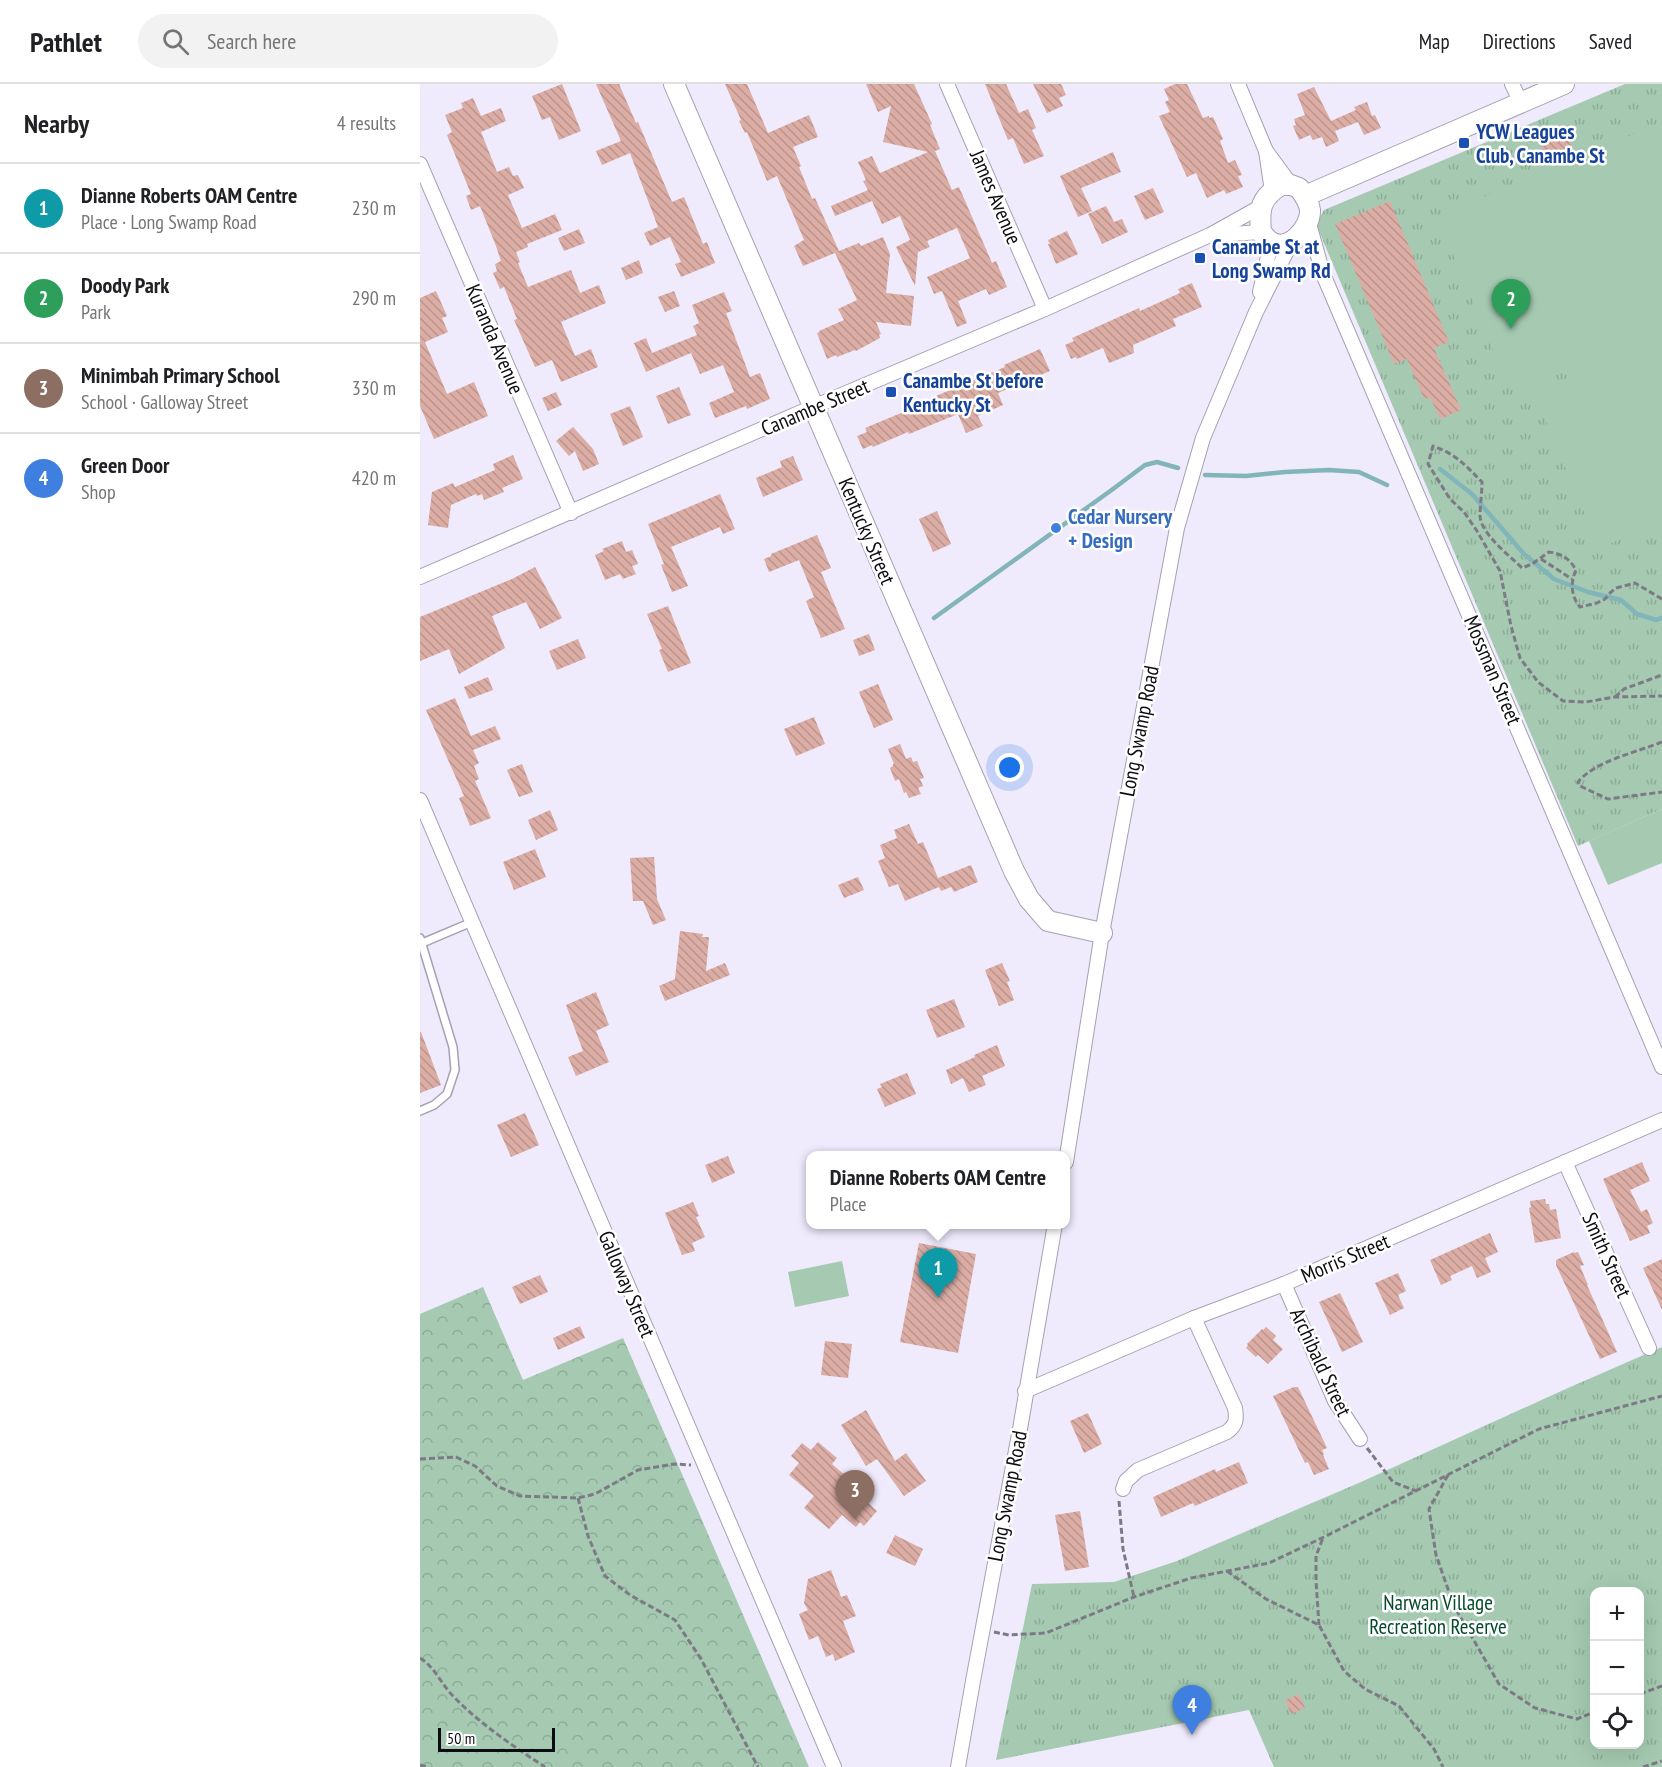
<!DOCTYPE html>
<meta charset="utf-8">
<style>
:root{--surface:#fff;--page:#f2f2f2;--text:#202124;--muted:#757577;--line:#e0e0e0;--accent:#2a73c4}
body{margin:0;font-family:"PT Sans Narrow",sans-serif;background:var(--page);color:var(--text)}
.controls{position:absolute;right:18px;bottom:18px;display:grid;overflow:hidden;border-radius:12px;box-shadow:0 6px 24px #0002}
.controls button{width:54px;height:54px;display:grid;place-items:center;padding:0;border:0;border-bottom:2px solid var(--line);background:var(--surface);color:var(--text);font:30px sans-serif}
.scale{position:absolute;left:18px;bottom:15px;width:117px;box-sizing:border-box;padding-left:6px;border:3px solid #0d0c12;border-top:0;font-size:16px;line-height:21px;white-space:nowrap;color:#0d0c12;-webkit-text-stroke:4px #fff;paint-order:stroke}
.you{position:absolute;left:590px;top:684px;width:21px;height:21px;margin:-15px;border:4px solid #fff;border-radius:50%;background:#1a73e8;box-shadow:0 0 0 9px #1a73e833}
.badge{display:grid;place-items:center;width:39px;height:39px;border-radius:50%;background:var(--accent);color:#fff;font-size:20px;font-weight:700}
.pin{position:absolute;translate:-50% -50px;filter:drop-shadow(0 2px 3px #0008)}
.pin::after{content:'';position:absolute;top:32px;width:21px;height:18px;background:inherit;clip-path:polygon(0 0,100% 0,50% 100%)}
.popup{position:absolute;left:386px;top:1067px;width:264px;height:78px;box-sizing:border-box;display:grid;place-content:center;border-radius:12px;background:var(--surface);filter:drop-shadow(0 2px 4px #0005);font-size:20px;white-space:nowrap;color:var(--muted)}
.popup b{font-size:22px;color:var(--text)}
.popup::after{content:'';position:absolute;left:50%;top:100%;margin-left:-12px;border:12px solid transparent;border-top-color:var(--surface)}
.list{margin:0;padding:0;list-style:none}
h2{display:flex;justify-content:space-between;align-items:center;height:78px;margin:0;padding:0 24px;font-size:26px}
h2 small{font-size:20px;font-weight:400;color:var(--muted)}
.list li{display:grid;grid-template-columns:39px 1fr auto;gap:18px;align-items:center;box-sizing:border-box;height:90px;padding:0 24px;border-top:2px solid var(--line)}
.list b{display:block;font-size:22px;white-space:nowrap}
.list p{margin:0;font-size:20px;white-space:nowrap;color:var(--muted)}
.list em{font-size:20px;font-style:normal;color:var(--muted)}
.icon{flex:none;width:33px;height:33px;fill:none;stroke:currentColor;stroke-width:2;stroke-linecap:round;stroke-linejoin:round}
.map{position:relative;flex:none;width:1242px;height:1683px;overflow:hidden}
header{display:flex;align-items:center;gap:36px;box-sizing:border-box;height:84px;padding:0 30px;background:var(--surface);border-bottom:2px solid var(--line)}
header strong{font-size:28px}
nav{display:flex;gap:33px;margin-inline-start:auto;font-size:21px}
.search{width:420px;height:54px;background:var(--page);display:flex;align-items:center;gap:15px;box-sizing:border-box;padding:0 21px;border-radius:33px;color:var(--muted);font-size:22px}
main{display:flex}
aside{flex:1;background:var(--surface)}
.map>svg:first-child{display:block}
.grass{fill:url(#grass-tufts);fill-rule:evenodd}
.forest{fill:url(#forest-crowns)}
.garden{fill:#a5cab1}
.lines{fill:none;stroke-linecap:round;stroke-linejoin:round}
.stream{stroke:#81b5ba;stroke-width:4.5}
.building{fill:url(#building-back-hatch)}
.lane-casing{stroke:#a5a1b2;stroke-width:10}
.street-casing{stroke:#a5a1b2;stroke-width:16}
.secondary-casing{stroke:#a5a1b2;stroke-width:22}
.path{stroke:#7d7a86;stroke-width:3;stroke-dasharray:6 3;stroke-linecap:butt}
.lane{stroke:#fff;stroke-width:7}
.street{stroke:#fff;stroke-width:14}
.secondary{stroke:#fff;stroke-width:20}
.transit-dot{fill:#1a4fb4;stroke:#fff;stroke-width:2}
.shop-dot{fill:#3f7fe0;stroke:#fff;stroke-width:2}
.labels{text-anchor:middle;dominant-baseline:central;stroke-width:5;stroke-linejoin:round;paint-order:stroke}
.transit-label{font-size:21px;font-weight:bold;fill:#164399;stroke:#fff;text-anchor:start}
.street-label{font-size:21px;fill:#0d0c12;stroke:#fff}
.shop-label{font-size:21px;font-weight:bold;fill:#366cbe;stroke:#fff;text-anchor:start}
.park-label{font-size:21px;fill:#044b2b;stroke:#fff}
</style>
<header>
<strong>Pathlet</strong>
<div class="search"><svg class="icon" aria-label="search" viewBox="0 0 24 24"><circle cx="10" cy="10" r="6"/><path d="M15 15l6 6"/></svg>Search here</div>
<nav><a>Map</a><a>Directions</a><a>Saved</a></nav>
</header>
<main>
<aside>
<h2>Nearby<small>4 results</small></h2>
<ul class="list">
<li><span class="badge" style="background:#0f9aa8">1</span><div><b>Dianne Roberts OAM Centre</b><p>Place · Long Swamp Road</p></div><em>230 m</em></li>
<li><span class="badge" style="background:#2e9e5b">2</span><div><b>Doody Park</b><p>Park</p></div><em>290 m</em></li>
<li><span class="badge" style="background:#8d6e63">3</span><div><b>Minimbah Primary School</b><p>School · Galloway Street</p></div><em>330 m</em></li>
<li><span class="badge" style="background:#3f7fe0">4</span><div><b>Green Door</b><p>Shop</p></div><em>420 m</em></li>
</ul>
</aside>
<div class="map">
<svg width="1242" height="1683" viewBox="0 0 1242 1683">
<defs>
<pattern id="grass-tufts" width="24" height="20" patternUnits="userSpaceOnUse" patternTransform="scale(1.5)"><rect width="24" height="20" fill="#a5cab1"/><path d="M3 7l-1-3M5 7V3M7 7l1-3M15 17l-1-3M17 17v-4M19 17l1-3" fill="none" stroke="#8dac97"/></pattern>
<pattern id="forest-crowns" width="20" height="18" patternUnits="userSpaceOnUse" patternTransform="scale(1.5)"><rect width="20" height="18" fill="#a5cab1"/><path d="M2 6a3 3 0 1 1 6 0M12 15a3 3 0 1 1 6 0" fill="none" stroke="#8dac97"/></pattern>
<pattern id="building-back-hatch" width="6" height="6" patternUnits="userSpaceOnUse" patternTransform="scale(1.5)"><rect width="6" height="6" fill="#dbada5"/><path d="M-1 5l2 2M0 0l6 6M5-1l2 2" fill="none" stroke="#bb948d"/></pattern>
</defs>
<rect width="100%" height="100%" fill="#efeafc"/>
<g class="grass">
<path d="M1205,0h37v725l-84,37 -262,-622 8,-14z"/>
<path d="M1242,1263v420h-388l-25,-57 -253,50 36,-176 82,-2 63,-21 184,-79 207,-94zM1174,1508h46v152h-46z"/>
</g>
<path class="forest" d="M63,1203l40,93 100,-42 186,429h-389v-453z"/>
<g class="garden">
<path d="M1242,38v400l-63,26 -65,-156 35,-15 -5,-12 -55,23 -72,-172z"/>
<path d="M1242,725v54l-54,22 -19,-44z"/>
<path d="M422,1177l7,35 -54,11 -7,-35z"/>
</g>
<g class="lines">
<g class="stream">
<path d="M1020,385l32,25 52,60 30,25 34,13 33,8 16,14 19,6 6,-2"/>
<path d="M785,391l41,1 39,-4 44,-2 30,2 28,13"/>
<path d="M514,534l179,-129 32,-24 12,-3 21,6"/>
</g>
</g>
<g class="building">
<path d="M142,0l19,47 -22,9 -9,-23 -8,3 -10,-24z"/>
<path d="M176,0h23l17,39 2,-1 34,80 12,-5 19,47 4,-2 8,21 -34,14 -6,-13 6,-2 -11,-25 -20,9 -6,-13 14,-6 -28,-74 -28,12 -6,-14 25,-10z"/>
<path d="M305,0h22l21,49 41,-18 9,22 -25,10 8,19 -2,1 13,32 3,-1 24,53 20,-8 2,3 22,-9 7,17 -4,39 28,3 -3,30 -35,-4 5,12 -2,1 1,3 -24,13 -1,-1 -18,7 -1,-2 -9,4 -10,-26 3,-1 -1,-1 25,-11 -6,-11 19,-9 -22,-47 -32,13 -9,-20 10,-6 -27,-64 -10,5 -20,-49 -2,1 -6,-12 2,-1z"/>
<path d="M446,0h48l18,40 -2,1 10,24 -5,2 17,39 7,-3 33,76 4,-2 11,26 -18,8 -3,-6 -28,12 9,22 -10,4 -15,-36 -8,3 -7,-17 43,-19 -13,-30 -30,13 3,6 -12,5 -3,34 -19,-39 14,-7 -10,-24 -18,8 -10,-23 -37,15 -4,-10 37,-16 -5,-9 3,-1 -8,-18 14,-6 8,17 48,-21 -45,-10 8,-36 -13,6z"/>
<path d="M565,0h21l13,29 9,-4 8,19 -4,2 12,26 -20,8 -11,-26 -5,2z"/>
<path d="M613,0h28l5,11 -7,3 4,8 -16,7z"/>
<path d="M755,0h12l16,34 6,-2v2l4,-1 10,22 -3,2 8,22 7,-3 7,15 -4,1 5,11 -17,7 -2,-4 -17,8 -11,-25 -9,4 -28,-61 11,-4 -5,-10 4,-2 -5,-11z"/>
<path d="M894,3l17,34 25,-11 -2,-3 13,-5 5,14 3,-1 6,13 -17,7 -6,-13 -23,9 4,10 -13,6 -4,-10 -9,3 -3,-5 -11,5 -6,-14 3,-1 -2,-6 11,-4 -8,-21z"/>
<path d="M53,14l8,18 20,-8 5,13 -25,11 16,40 12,-5 4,9 5,-1 6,13 -16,7 14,33 33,-14 7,16 -35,14 1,3 -12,5 4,10 -2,1 10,24 43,-17 9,23 19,-8 7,18 -45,19 14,34 16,-7 7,18 -37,15 -9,-22 -17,7 -21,-47 3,-1 -13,-32 -4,2 -7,-16 4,-2 -2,-7 6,-3 -5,-15 -16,-40 -9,4 -5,-14 5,-2 -24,-59 5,-3 -7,-17 18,-7 -2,-5z"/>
<path d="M1147,51l6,13 -26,11 -6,-13z"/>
<path d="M693,68l8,20 -40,16 11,23 -14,6 -18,-41z"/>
<path d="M733,104l11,24 -19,8 -11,-24z"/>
<path d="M970,117l59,141 -15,6 27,62 -21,9 -10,-22 -6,2 -17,-40 -13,5 -59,-140z"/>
<path d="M686,122l8,16 8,-3 6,13 -26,12 -14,-30z"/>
<path d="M159,145l6,14 -21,8 -6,-13z"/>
<path d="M647,147l11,23 -22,10 -8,-20h2l-2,-4z"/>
<path d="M219,176l4,13 -17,7 -5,-12z"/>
<path d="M772,199l10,24 -29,12 3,7 -43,19 1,8 -25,10 -6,-15 -26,11 -1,-2 -5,2 -6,-14 9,-4 -2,-3 67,-30 1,3 40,-18 -2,-4z"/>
<path d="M16,207l11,25 -5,2 6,14 -23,10 22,52 27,-12 14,34 -54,23 -14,-33v-108z"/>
<path d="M254,207l6,15 -15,6 -7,-15z"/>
<path d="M304,208l8,19 -6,2 24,64 10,-4 10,26 -23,10 -1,-3 -31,12 -6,-15 25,-11 -11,-27 -23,9 -9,-21 -45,19 -12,-29 12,-5 6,15 45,-18 -4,-9 6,-3 -7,-18z"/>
<path d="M620,265l10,22 -52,22 5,12 -25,11 5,10 -17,7 -8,-19 -49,20 -1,-2 -35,15 -1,-2 -9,4 -6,-13 10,-4 -2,-4 60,-25 -1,-2 81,-34 -1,-2z"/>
<path d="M259,303l12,28 -23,9 -12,-28z"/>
<path d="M136,308l6,13 -14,6 -6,-13z"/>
<path d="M210,322l13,31 -20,9 -13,-32z"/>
<path d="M153,343l20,22 6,15 -16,7 -8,-20 -6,5 -13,-15z"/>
<path d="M93,371l10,24 -21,9 2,4 -20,8 -2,-6 -5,2 -1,-2 -25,11 -3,23 -20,-3 4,-33 21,-9 2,4 40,-17 -2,-6z"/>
<path d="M373,372l10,24 -40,17 -7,-19 26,-11 -2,-6z"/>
<path d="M300,410l15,35 -12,5 -3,-7 -49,20 17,39 -16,6 -11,-27 3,-1 -16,-40z"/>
<path d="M517,427l14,33 -18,8 -14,-33z"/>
<path d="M397,451l14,33 -10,4 24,57 -24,9 -15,-37 8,-4 -15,-37 -30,12 -5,-13 7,-3v-2z"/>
<path d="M202,457l4,11 6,-2 6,14 -6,2 4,8 -13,5 -3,-5 -15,6 -10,-25 9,-4 -2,-2z"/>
<path d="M115,483l27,51 -22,11 -14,-27 -34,14 13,32 -46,26 -10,-25 -29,12v-44l92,-38z"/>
<path d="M248,522l23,57 -23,9 -9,-22 3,-1 -15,-35z"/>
<path d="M449,550l6,16 -16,6 -6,-16z"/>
<path d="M158,555l8,19 -29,12 -8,-19z"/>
<path d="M68,593l5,13 -24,9 -5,-12z"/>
<path d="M458,600l15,36 -19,8 -15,-36z"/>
<path d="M35,614l16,38 24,-10 6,13 -28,11 6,13 -5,3 5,13 -4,2 16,37 -21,8 -11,-28 5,-2 -38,-86z"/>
<path d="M394,633l11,27 -29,12 -12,-27z"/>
<path d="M480,660l6,15 5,-2 2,5 4,-1 7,17 -4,1 3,7 -5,2 3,6 -12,4 -3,-6 -2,1 -5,-14 -4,2 -5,-13 3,-2v-2h1l-6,-15z"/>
<path d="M102,680l11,28 -14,5 -12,-27z"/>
<path d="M130,726l8,20 -22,10 -8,-20z"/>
<path d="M489,740l9,20 5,-2 15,36 33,-13 7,17 -24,10 -3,-5 -10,4 -2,-4 -34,14 -7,-17 -9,3 -11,-26 7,-3 -5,-13 17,-7 -3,-8z"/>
<path d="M115,765l11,28 -32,13 -11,-28z"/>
<path d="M234,773l3,42 9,21 -13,5 -10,-24h-10l-3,-43z"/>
<path d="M438,793l6,13 -20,8 -6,-13z"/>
<path d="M260,847l23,3 -1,3h7l-3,34 19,-8 5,12 -65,26 -6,-15 16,-7z"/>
<path d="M582,879l8,18 -3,1 7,18 -15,6 -14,-36z"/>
<path d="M176,908l13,33 -13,6 13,31 -33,14 -8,-19 15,-6 -17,-46z"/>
<path d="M534,915l11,28 -28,11 -11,-28z"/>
<path d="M0,948h1l20,53 -21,8z"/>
<path d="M577,961l8,21 -23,10 4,9 -17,7 -6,-14 -12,6 -5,-14 29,-13 -1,-2z"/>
<path d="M487,989l9,21 -31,13 -8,-18 5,-2 -2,-3z"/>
<path d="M105,1029l14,32 -28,12 -14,-32z"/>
<path d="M308,1072l7,17 -23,10 -7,-18z"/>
<path d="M1222,1078l8,19 -20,9 11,22 6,-3 6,14 -6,3 3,7 -20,8 -27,-62z"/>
<path d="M1125,1115l1,5h3l1,6 6,-1 5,29 -26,5 -6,-35 2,-1 -1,-6z"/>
<path d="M273,1118l6,14 -3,1 9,20 -13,6 3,8 -13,4 -17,-42z"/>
<path d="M1070,1149l8,19 -13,6 6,14 -14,6 -5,-12 -22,10 2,4 -11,5 -11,-25z"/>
<path d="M499,1159l57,11 -18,99 -58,-11z"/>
<path d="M1154,1168v1l4,-1 6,13 -4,1 8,19h-1l30,67 -17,7 -44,-94v-5z"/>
<path d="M1242,1175v51l-19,-42z"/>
<path d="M978,1189l8,18 -8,4 6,13 -14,7 -15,-32z"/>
<path d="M120,1191l8,17 -28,12 -8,-17z"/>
<path d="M920,1209l23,49 -21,10 -23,-50z"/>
<path d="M160,1242l5,12 -27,12 -5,-12z"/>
<path d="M846,1243l10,9 -3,4 10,9 -15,15 -10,-9 -2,2 -10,-9 2,-3 -1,-1 15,-15 1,1z"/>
<path d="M405,1257l27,3 -4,34 -27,-3z"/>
<path d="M874,1303h4l29,61 -5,2 2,4 -1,1 6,14 -15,6 -6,-13 -3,1 -32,-67z"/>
<path d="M446,1326l29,51 11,-8 20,28 -22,15 -27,-37 -11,7 -25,-41z"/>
<path d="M668,1329l14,31 -18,9 -14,-32z"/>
<path d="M398,1358l19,16 -5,6 23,20 -3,4 25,23 -13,15 -4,-4 -4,5 -14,-12 -13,14 -25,-21 10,-12 -25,-21 10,-12 -8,-7 11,-13 9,7z"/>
<path d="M819,1378l9,21 -53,23 -2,-3 -32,14 -8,-20 62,-28 1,3z"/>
<path d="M660,1427l9,56 -24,4 -10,-56z"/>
<path d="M475,1451l28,14 -8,17 -29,-13z"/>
<path d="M411,1486l10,27 6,-2 9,21 -13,5 12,31 -20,9 -2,-7 -7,3 -8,-21 -9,4 -10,-26 9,-4 -4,-7 4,-24z"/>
<path d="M879,1610l6,14 -14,6 -6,-14z"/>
</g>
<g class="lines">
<g class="lane-casing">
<g id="lane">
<path d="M0,854l33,109 2,23 -8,24 -13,11 -14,6"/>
<path d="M0,860l52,-22"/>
</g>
</g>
<g class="street-casing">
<g id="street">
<path d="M527,0l98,225"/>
<path d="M818,0l28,67 25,34"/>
<path d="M1092,0l9,19"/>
<path d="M846,67l6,40"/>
<path d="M0,80l151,349"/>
<path d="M888,136l15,54 339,793"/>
<path d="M795,151l46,-3"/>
<path d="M840,208l11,-49"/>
<path d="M0,493l379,-164 246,-104 165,-74 50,-28"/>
<path d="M0,716l414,967"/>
<path d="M646,1078l36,-229 75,-405 26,-90 53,-126 36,-71"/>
<path d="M1145,1078l84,186"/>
<path d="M864,1200l51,117 25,38"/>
<path d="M605,1307l169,-73 90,-34 378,-164"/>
<path d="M703,1405l3,-8 12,-11 89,-38c9,-7 10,-12 8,-24l-41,-90"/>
<path d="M538,1683l15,-86 47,-252 35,-205"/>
</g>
</g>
<g class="secondary-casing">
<g id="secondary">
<path d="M254,0l340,787 15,28 19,22 54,12"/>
<path d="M861,101h10l8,3c5,7 10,13 11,22 1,17 -21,43 -39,32 -4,-2 -7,-7 -10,-10 -2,-23 -1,-34 20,-47z"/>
<path d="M885,112l259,-112"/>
</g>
</g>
<g class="path">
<path d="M1121,475l31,20"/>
<path d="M1242,515l-27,-16 -19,5 -6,5 -5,6 -8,4 -17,4c-9,-11 -10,-24 -4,-37 -6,-11 -14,-16 -27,-18l-17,12 -10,4c-12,-12 -41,-34 -42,-52 0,-9 2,-23 2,-34 -17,-17 -26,-28 -49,-36l-5,18 22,35 14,13 13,19 23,40 11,55 9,32 18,24 25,19 23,1 29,-5 47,-1"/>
<path d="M1195,613l9,-8 38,-14"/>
<path d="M1242,658c-25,10 -67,19 -84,40l2,4 28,13 54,-7"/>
<path d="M947,1364l26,34 23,9"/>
<path d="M0,1375l36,-2 19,9 22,20 23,10 58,2 17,-4 43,-24 36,-6 17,1"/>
<path d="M1028,1391l-19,34 7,46 18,51 45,78 36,24 42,11 17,-7"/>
<path d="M158,1414l10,38 17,40 25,19 45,25 26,39 57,108"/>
<path d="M699,1417l4,48 11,48"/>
<path d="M807,1487l39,28 53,26 25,46 21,18 34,17 35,43 9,18"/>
<path d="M899,1541l-3,-44v-25l7,-18"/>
<path d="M574,1548l15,3 37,-2 88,-36 57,-19 78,-15 55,-26 215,-108 123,-33"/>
<path d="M0,1574c15,9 21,26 33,38 27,28 60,50 92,71"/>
<path d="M1220,1610l22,-8"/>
<path d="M0,1681l8,2"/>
<path d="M1223,1683l19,-6"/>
</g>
<use href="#lane" class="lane"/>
<use href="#street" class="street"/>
<use href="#secondary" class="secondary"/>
</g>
<g class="transit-dot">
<rect x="1038" y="53" width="12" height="12" rx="3"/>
<rect x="774" y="168" width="12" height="12" rx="3"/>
<rect x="465" y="302" width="12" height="12" rx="3"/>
</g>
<circle class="shop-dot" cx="636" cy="444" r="6"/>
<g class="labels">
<g class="transit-label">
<text x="1056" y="47">YCW Leagues<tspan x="1056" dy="24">Club, Canambe St</tspan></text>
<text x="792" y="162">Canambe St at<tspan x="792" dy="24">Long Swamp Rd</tspan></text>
<text x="483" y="296">Canambe St before<tspan x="483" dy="24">Kentucky St</tspan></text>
</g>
<g class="street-label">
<text transform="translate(576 113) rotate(67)">James Avenue</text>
<text transform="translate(75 255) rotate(67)">Kuranda Avenue</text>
<text transform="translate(395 323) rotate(-23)">Canambe Street</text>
<text transform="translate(447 447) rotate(67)">Kentucky Street</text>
<text transform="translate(1073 586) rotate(67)">Mossman Street</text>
<text transform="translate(719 647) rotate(-79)">Long Swamp Road</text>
<text transform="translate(1187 1171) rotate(66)">Smith Street</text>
<text transform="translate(925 1174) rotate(-23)">Morris Street</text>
<text transform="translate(207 1200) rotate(67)">Galloway Street</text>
<text transform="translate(901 1278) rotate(65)">Archibald Street</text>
<text transform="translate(587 1412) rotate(-79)">Long Swamp Road</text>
</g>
<g class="shop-label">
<text x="648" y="432">Cedar Nursery<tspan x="648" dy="24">+ Design</tspan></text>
</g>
<g class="park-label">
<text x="1018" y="1518">Narwan Village<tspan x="1018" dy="24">Recreation Reserve</tspan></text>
</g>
</g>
</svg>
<div class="controls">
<button>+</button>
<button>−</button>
<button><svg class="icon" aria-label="locate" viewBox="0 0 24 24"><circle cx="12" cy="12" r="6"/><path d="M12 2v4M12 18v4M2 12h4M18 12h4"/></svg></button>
</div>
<div class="scale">50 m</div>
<div class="you"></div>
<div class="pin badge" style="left:518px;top:1214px;background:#0f9aa8">1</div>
<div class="popup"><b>Dianne Roberts OAM Centre</b>Place</div>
<div class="pin badge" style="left:1091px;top:245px;background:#2e9e5b">2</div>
<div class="pin badge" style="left:435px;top:1436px;background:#8d6e63">3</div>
<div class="pin badge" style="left:772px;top:1651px;background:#3f7fe0">4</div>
</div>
</main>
